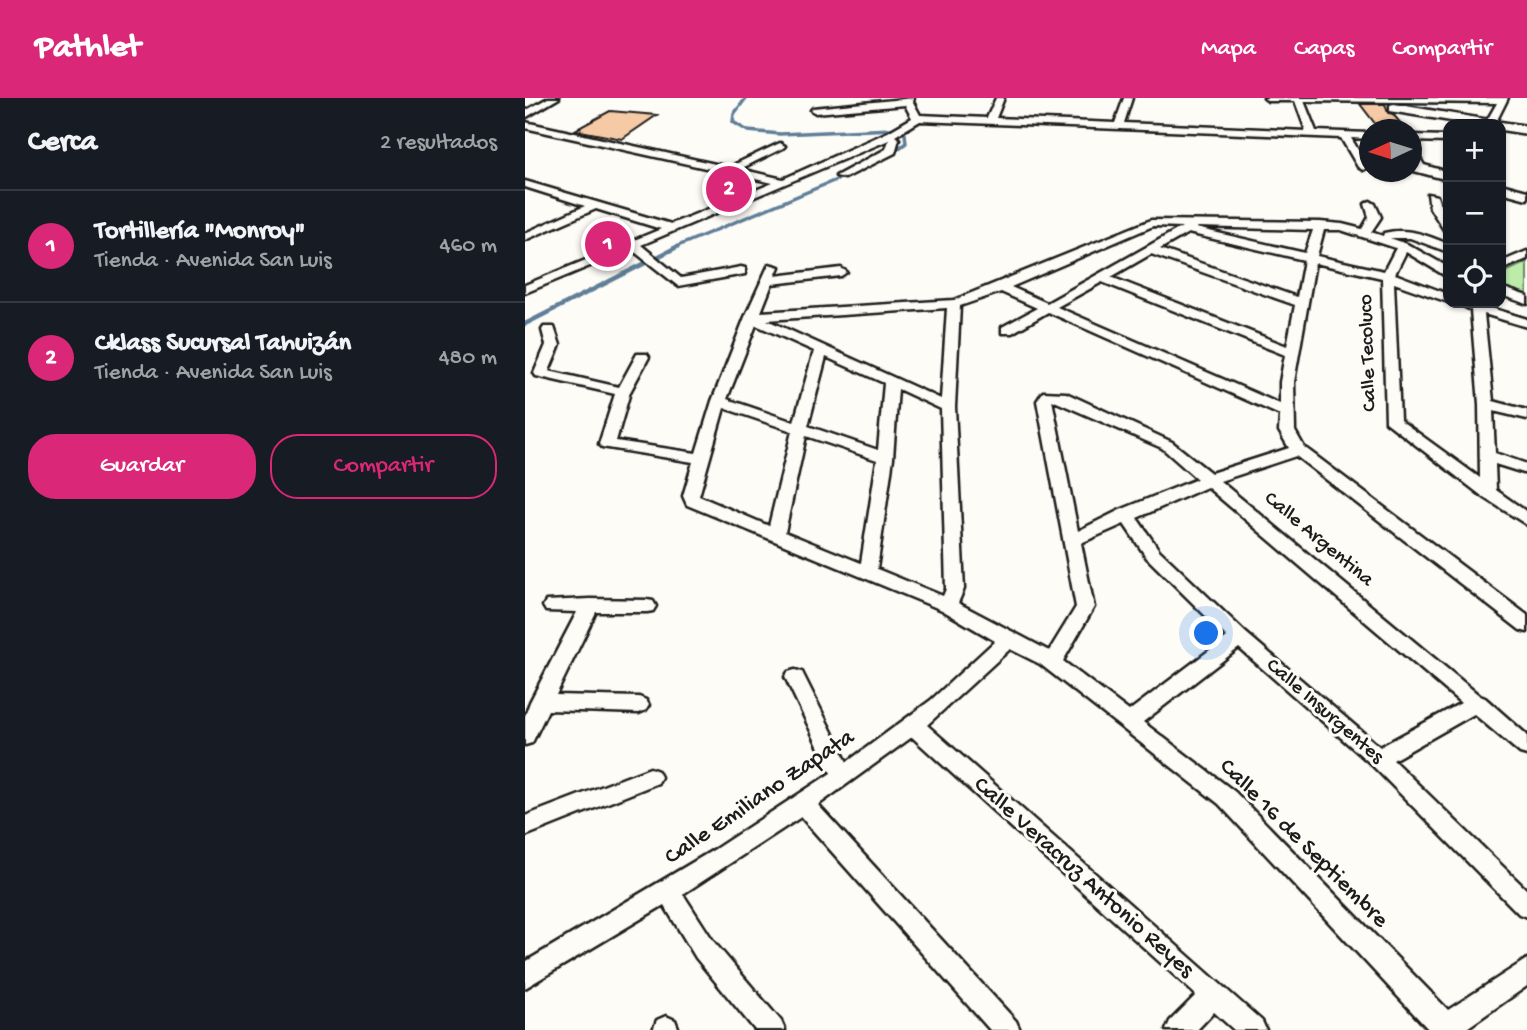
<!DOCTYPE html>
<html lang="es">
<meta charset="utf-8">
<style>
:root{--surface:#171b24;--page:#20242c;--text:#f1f3f6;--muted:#9ea1a6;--line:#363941;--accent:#db2777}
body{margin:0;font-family:"Gochi Hand",sans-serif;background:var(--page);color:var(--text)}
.controls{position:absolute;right:21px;top:21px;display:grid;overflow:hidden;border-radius:14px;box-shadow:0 2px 5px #0004}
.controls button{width:63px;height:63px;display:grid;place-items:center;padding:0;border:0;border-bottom:2px solid var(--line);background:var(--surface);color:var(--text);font:35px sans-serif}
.compass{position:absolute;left:834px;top:21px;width:63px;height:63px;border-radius:50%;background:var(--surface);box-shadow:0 2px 5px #0004;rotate:266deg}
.you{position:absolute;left:682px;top:536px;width:24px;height:24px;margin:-18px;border:5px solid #fff;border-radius:50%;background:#1a73e8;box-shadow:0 0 0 10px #1a73e833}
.badge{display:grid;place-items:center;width:46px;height:46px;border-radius:50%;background:var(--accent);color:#fff;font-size:23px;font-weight:700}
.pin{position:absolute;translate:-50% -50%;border:4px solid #fff;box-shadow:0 2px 7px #0006}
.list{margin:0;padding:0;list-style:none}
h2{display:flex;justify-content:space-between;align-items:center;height:91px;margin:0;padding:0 28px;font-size:30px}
h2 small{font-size:23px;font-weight:400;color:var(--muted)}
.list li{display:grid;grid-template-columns:46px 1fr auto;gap:21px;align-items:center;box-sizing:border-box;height:112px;padding:0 28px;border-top:2px solid var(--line)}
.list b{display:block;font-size:26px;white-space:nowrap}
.list p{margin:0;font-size:23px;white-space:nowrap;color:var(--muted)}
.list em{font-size:23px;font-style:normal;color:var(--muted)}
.actions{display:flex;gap:14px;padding:21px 28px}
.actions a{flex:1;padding:16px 0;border:2px solid var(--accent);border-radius:28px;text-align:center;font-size:24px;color:var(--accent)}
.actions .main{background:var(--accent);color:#fff}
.icon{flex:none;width:38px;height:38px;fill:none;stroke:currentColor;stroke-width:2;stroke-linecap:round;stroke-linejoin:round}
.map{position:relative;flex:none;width:1002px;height:932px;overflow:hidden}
header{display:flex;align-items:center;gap:42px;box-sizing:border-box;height:98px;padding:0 35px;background:var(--accent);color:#fff}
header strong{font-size:33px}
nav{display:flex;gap:38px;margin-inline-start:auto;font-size:24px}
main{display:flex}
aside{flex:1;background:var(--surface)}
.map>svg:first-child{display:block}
.green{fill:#bcebaa;stroke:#6c8463;stroke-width:2}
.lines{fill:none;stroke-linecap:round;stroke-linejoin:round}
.stream-far1{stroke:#607e98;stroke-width:3.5}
.stream{stroke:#607e98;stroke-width:4.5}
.building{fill:#f7caa6;stroke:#1c1c1c;stroke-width:2}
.minor-casing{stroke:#1c1c1c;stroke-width:5}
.major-casing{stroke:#1c1c1c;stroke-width:5}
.minor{fill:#fdfcf7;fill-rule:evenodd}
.major{fill:#fdfcf7;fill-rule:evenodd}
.labels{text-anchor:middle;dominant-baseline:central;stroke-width:6;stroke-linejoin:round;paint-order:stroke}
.street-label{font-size:21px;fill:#1c1c1c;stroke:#fdfcf7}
.near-street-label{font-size:24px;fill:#1c1c1c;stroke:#fdfcf7}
</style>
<header>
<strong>Pathlet</strong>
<nav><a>Mapa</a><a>Capas</a><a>Compartir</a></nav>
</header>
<main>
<aside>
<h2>Cerca<small>2 resultados</small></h2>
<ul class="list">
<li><span class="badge">1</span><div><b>Tortillería &quot;Monroy&quot;</b><p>Tienda · Avenida San Luis</p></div><em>460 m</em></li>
<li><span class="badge">2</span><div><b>Cklass Sucursal Tahuizán</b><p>Tienda · Avenida San Luis</p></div><em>480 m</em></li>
</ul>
<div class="actions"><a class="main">Guardar</a><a>Compartir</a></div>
</aside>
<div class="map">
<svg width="1002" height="932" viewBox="0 0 1002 932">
<rect width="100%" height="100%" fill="#fdfcf7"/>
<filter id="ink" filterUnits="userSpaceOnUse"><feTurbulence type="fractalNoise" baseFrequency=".0143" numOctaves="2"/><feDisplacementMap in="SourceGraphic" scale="14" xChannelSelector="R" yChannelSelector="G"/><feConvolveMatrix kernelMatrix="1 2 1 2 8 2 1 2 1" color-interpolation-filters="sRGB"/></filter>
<g filter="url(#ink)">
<path class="green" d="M1002,164v32l-26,-8v-12z"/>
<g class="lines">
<g class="stream-far1">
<path d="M221,0l-12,16 -1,8 15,9 32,3 113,-5 12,5 1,9 -15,11"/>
<path d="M148,150l175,-73"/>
</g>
<path class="stream" d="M0,226l152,-77"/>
</g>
<g class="building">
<path d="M835,6h25l3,9 5,1 13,16h-26z"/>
<path d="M85,13l47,4 -35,24 -47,-9z"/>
</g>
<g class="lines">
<g class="minor-casing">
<g id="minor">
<path d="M23,0h11l-34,20v-7z"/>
<path d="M389,0l-1,4 7,13 67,3 9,-20h8l-8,20 119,5 9,-25h8l-8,25 182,8 -11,-30h-27l-4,-3h244l-13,26h-10l12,-21 -193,-2 12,30 53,2v6l-18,-1 17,29 -5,3 -5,-3 -17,-29 -421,-17 -25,15 4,3 -4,14 -50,25 -9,-2 50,-27 3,-9 -248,105 40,33 60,-11 4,1v6l-67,12 -47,-37 -106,44v-8l136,-56 -65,-20 -71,31v-7l60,-27 -60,-19v-6l146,43 102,-41 -248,-55v-6l204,45 51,-24 5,3 -2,2 -43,21 43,10 105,-47 24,-14 -7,-13 -89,8 -5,-3 2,-2z"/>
<path d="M886,37l37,1v6l-37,-1z"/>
<path d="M903,96l9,2c4,13 11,22 11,35l-4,-1 -14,-22z"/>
<path d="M845,103l5,3 6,13 -10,15 12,4 1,-3c23,-6 43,2 64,11v8l-38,-14h-20l17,6 41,23v9l-4,-1 -38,-23 -11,22 53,20v8l-54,-19 6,137 80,58 -1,-74 -8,-94 -14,-7h18l52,16v8l-43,-13 9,87 34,9v9l-34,-8 2,42 32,11v10l-32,-10 1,26 31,22v13l-45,-29 -96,-74 -4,-144 -67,-15 -21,119 1,49 9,16 223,168v17l-7,-2 -224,-174 -76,25 260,215 5,2 42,37v20l-7,-2 -46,-39 -81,46 134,130v27l-8,-3 -148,-150 -132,-116 -96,74 92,70 213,218 79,-51v27l-63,44h-35l-210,-226 -179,-140 -30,-15 -83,76 335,296 4,9h-32l-20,-18 -17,18h-31l4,-9 26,-26 -284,-258 -94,68 198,216 4,9h-30l-189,-213 -118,77 31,48 67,79 4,9h-30l-59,-72 -32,-53 -139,83v-26l190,-113 116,-76 -46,-96 3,-5 7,-2 7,2 45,90 84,-62 64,-59 -53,-31 -255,-105 -4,-9 10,-34 -91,-15 -3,-3 16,-50 -79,-18 -2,-3 12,-28 -4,-15 2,-3h10l6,18 -11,26 70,16 18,-33h10l2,3 -19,35 -14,49 80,12 16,-52 33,-84 24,-53 10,3 -4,9 66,-8 6,4 -6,4 -69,8 -11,28 193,-12 197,-80 169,2 22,2 20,5 7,-12 -4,-13zM628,128l29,1 -135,76 -36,-16zM673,129l115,3 -8,23 -109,-25zM799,132h17l55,18 -12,23 -67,-15zM663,135l116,27 -7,37 -137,-48zM626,156l144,51 -8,41 -176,-69zM577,184l183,73 -5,27v22l-223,-97zM476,194l36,16 -35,19v6h10l36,-21 232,103 -1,16 10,17 -78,25 -39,-31 -106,-49 -23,-1 -6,9 39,206 -27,44 -91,-48 6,-14 -9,-182 5,-101zM422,210l-6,91 -174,-79zM231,227l58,26 -20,71 -67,-23zM301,259l58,26 -6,67 -70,-24zM373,291l43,20 5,180 -3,7 -66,-27 16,-111zM527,302l110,48 35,31 -77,31 -42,21zM199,310l68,23 -23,95 -70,-30zM281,338l71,24 -16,103 -76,-31zM682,389l254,216 -81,44 -134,-114 -87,-83 -22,-32zM599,426l23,34 80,79 -98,74 -66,-50 31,-54 -13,-64z"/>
<path d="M1002,153v8l-26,11v-8z"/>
<path d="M976,189l26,9v8l-26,-9z"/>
<path d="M65,501l57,1 6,1 3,5 -3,5 -6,1h-51l-40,83 83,2 7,3 3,5 -3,5 -7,3 -91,-3 -16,33 -7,2v-29l5,-14 47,-90 -31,-1 -3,-5 3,-5z"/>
<path d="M125,670l8,3 3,6 -3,6 -133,53v-20z"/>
<path d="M141,918l9,4 4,10h-26l4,-10z"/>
</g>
</g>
<g class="major-casing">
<g id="major">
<path d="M869,6l95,16 6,4h-26l-79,-13v-6z"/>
<path d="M976,24l26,4v8l-26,-4v-6h-5z"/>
<path d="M886,53l5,1 8,13 24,7v8l-34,-9 -3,-4z"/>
<path d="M976,86l26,7v8l-26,-7z"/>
</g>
</g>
<use href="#minor" class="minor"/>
<use href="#major" class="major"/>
</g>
</g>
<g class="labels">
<g class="street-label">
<text transform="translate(844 255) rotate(-92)">Calle Tecoluco</text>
<text transform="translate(793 442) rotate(40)">Calle Argentina</text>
<text transform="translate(799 614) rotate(41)">Calle Insurgentes</text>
</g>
<g class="near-street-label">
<text transform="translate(235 700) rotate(-34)">Calle Emiliano Zapata</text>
<text transform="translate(778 746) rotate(45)">Calle 16 de Septiembre</text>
<text transform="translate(558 780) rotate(42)">Calle Veracruz Antonio Reyes</text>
</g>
</g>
</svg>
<div class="controls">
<button>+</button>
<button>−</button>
<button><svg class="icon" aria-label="locate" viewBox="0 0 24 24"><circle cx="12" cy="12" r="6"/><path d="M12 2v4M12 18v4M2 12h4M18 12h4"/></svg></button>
</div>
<svg class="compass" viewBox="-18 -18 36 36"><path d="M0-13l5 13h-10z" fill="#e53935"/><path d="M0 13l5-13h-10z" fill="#9ea1a6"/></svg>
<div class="you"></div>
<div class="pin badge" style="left:83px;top:146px">1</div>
<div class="pin badge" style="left:204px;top:91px">2</div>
</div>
</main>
